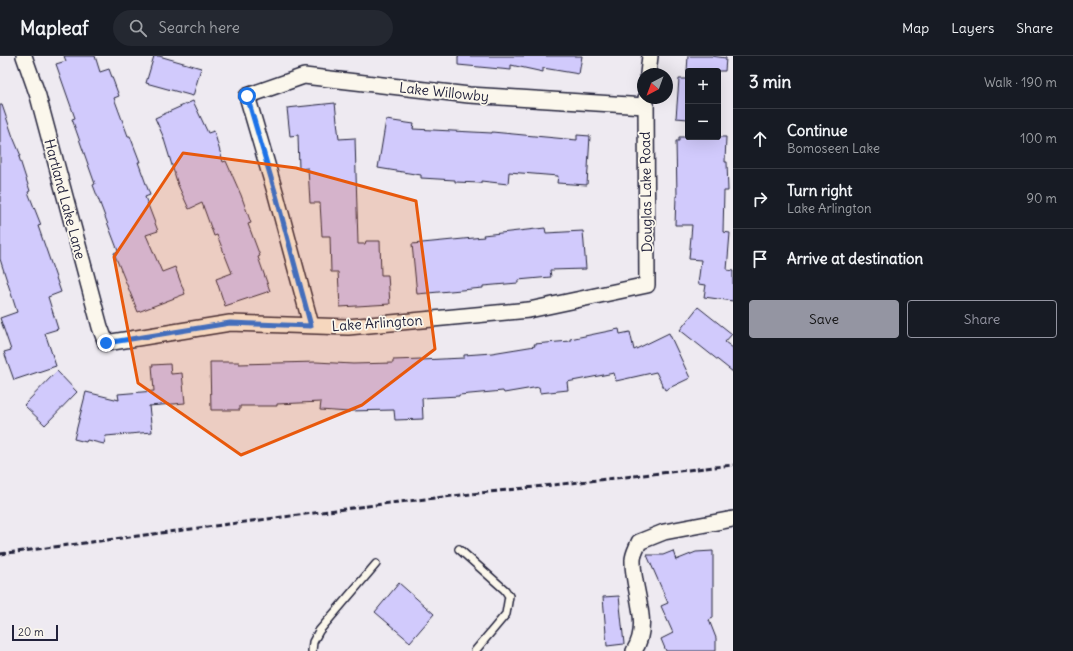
<!DOCTYPE html>
<meta charset="utf-8">
<style>
:root{--surface:#171b24;--page:#242831;--text:#f1f3f6;--muted:#9ea1a6;--line:#363941;--accent:#9495a2}
body{margin:0;font-family:Delius,sans-serif;background:var(--page);color:var(--text)}
.controls{position:absolute;right:12px;top:12px;display:grid;overflow:hidden;border-radius:4px;box-shadow:0 4px 16px #0002}
.controls button{width:36px;height:36px;display:grid;place-items:center;padding:0;border:0;border-bottom:1px solid var(--line);background:var(--surface);color:var(--text);font:20px sans-serif}
.compass{position:absolute;left:637px;top:12px;width:36px;height:36px;border-radius:50%;background:var(--surface);box-shadow:0 4px 16px #0002;rotate:221deg}
.scale{position:absolute;left:12px;bottom:10px;width:46px;box-sizing:border-box;padding-left:4px;border:2px solid #22223b;border-top:0;font-size:11px;line-height:14px;white-space:nowrap;color:#22223b;-webkit-text-stroke:3px #fbf7ec;paint-order:stroke}
.stop{position:absolute;width:12px;height:12px;margin:-9px;border:3px solid #1a73e8;border-radius:50%;background:#fff}
.stop.end{background:#1a73e8;border-color:#fff;box-shadow:0 1px 4px #0008}
.list{margin:0;padding:0;list-style:none}
h2{display:flex;justify-content:space-between;align-items:center;height:52px;margin:0;padding:0 16px;font-size:17px}
h2 small{font-size:13px;font-weight:400;color:var(--muted)}
.list li{display:grid;grid-template-columns:26px 1fr auto;gap:12px;align-items:center;box-sizing:border-box;height:60px;padding:0 16px;border-top:1px solid var(--line)}
.list b{display:block;font-size:15px;white-space:nowrap}
.list p{margin:0;font-size:13px;white-space:nowrap;color:var(--muted)}
.list em{font-size:13px;font-style:normal;color:var(--muted)}
.actions{display:flex;gap:8px;padding:12px 16px}
.actions a{flex:1;padding:9px 0;border:1px solid var(--accent);border-radius:4px;text-align:center;font-size:14px;color:var(--accent)}
.actions .main{background:var(--accent);color:#111}
.icon{flex:none;width:22px;height:22px;fill:none;stroke:currentColor;stroke-width:2;stroke-linecap:round;stroke-linejoin:round}
.map{position:relative;flex:none;width:733px;height:595px;overflow:hidden}
header{display:flex;align-items:center;gap:24px;box-sizing:border-box;height:56px;padding:0 20px;background:var(--surface);border-bottom:1px solid var(--line)}
header strong{font-size:19px}
nav{display:flex;gap:22px;margin-inline-start:auto;font-size:14px}
.search{width:280px;height:36px;background:var(--page);display:flex;align-items:center;gap:10px;box-sizing:border-box;padding:0 14px;border-radius:22px;color:var(--muted);font-size:15px}
main{display:flex}
aside{flex:1;background:var(--surface)}
.map>svg:first-child{display:block}
.building{fill:#d1cafc;stroke:#22223b}
.lines{fill:none;stroke-linecap:round;stroke-linejoin:round}
.service-casing{stroke:#22223b;stroke-width:10}
.minor-casing{stroke:#22223b;stroke-width:18}
.service{stroke:#fbf7ec;stroke-width:7}
.minor{stroke:#fbf7ec;stroke-width:15}
.rail{stroke:#22223b;stroke-width:3;stroke-dasharray:6 3;stroke-linecap:butt}
.route{stroke:#1a73e8;stroke-width:5}
.marked{fill:#e8590c;fill-opacity:0.2;stroke:#e8590c;stroke-width:3;stroke-linejoin:round}
.labels{text-anchor:middle;dominant-baseline:central;stroke-width:3.5;stroke-linejoin:round;paint-order:stroke}
.street-label{font-size:14px;fill:#22223b;stroke:#fbf7ec}
</style>
<header>
<strong>Mapleaf</strong>
<div class="search"><svg class="icon" aria-label="search" viewBox="0 0 24 24"><circle cx="10" cy="10" r="6"/><path d="M15 15l6 6"/></svg>Search here</div>
<nav><a>Map</a><a>Layers</a><a>Share</a></nav>
</header>
<main>
<div class="map">
<svg width="733" height="595" viewBox="0 0 733 595">
<rect width="100%" height="100%" fill="#eeeaf1"/>
<filter id="ink" filterUnits="userSpaceOnUse"><feTurbulence type="fractalNoise" baseFrequency=".025" numOctaves="2"/><feDisplacementMap in="SourceGraphic" scale="8" xChannelSelector="R" yChannelSelector="G"/><feConvolveMatrix kernelMatrix="1 2 1 2 8 2 1 2 1" color-interpolation-filters="sRGB"/></filter>
<g filter="url(#ink)">
<g class="building">
<path d="M64,0h31l5,16 9,-3 10,27 -5,2 14,38h2l10,26h-2l12,33 -5,2 13,34 -12,4 16,37 13,-5 10,27 -47,18 -24,-59 4,-2 -25,-66 2,-1 -23,-65 3,-1 -19,-54 10,-3z"/>
<path d="M154,0h5l42,12 -8,28 -47,-13z"/>
<path d="M458,0h124l-3,18 -36,-6v4l-32,-7v5l-53,-5z"/>
<path d="M688,0h23l15,2 -1,13h-38z"/>
<path d="M679,23h9v40l-12,-1z"/>
<path d="M193,45l15,32 6,-2 9,31 3,-1 15,34 10,28 -3,1 12,32 -2,1 12,34 -45,15 -9,-27 16,-6 -15,-38 -3,1 -12,-33 -13,6 -11,-24 -15,-49 -8,-18z"/>
<path d="M335,47l4,36 16,-1 3,106h7l1,-3h14l1,34h7l2,29 -50,3 -2,-35h-7l-1,-36h-8l-2,-33h-10l-2,-35 -9,1 -1,-34 -8,1 -3,-28z"/>
<path d="M0,49h2l11,32 8,19 -2,1 11,34 -2,1 13,33 -3,1 23,66 -13,5 10,32 -13,4 11,33 -42,14 -10,-28 7,-2 -11,-32 17,-6 -17,-53z"/>
<path d="M386,64l28,4 -1,5 79,4v-1l85,8v-5l13,1 -3,49 -30,-2 1,-7 -49,-4 -1,12 -27,-3v2l-26,-1v-2l-34,-2v-3l-43,-7z"/>
<path d="M679,81h47l-1,25h2l1,29h-4l-1,41 7,1 -3,37 6,1v30l-29,-4 2,-12 -8,-1 3,-24 -12,-1 3,-34h-17l1,-29h1l-1,-55h3z"/>
<path d="M545,172l1,5 37,-2 3,38 -36,1 1,7 -33,3v3l-35,3v2l-66,6 -5,-50 72,-7 -1,-2z"/>
<path d="M698,251l34,27 -7,8 8,6v24l-53,-42z"/>
<path d="M619,273l1,5 10,-2 4,18 35,-17 21,45 -25,12 -9,-18 -40,9 -2,-8 -47,9 1,8 -28,3 -1,-6 -35,6 -1,-2 -44,4v1l-37,2 1,21 -28,1 -1,-10 -45,1v1l-29,-2 1,-8 -44,2v2h-37v4h-29l-1,-48h29v2l77,-2 37,2 40,-1v-3l28,-1v1l43,-2v-3l28,-2 43,-7 -1,-2 36,-3v-2z"/>
<path d="M170,308l1,10 11,-1 3,30 -36,3 3,26 -46,4 -2,8 -17,-4 -1,2 -12,-3 12,-47 33,8 -1,-6 36,-3 -2,-26z"/>
<path d="M57,315l20,21 -32,33 -21,-20z"/>
<path d="M673,495l3,9 20,-8 17,-1v67l-4,2 7,18v13h-50l-5,-12 12,-6 -12,-27 7,-3 -21,-48h16z"/>
<path d="M399,527l35,31 -24,28 -35,-30z"/>
<path d="M619,540l5,48 -17,2 -4,-49z"/>
</g>
<g class="lines">
<g class="service-casing">
<g id="service">
<path d="M459,493l46,41 4,6 -3,18 -31,37"/>
<path d="M312,595l1,-9 6,-11 57,-67"/>
</g>
</g>
<g class="minor-casing">
<g id="minor">
<path d="M24,0l14,40 62,231 6,16 124,-20 118,4 181,-17 118,-25 -1,-187"/>
<path d="M648,18l2,-18"/>
<path d="M311,269l-35,-130 -29,-99 57,-20 165,19 176,11"/>
<path d="M634,595c18,-28 -2,-61 -1,-91 0,-6 4,-12 6,-18l25,-10 69,-13"/>
</g>
</g>
<use href="#service" class="service"/>
<use href="#minor" class="minor"/>
<path class="rail" d="M0,498l390,-51 343,-38"/>
</g>
</g>
<g class="lines" filter="url(#ink)">
<path class="route" d="M106,287l124,-20 81,3 -35,-131 -29,-99"/>
</g>
<path class="marked" d="M183,97l113,15 120,33 19,148 -73,56 -121,50 -103,-72 -24,-126z"/>
<g class="labels">
<g class="street-label">
<text transform="translate(444 36) rotate(6)">Lake Willowby</text>
<text transform="translate(646 136) rotate(-91)">Douglas Lake Road</text>
<text transform="translate(65 143) rotate(75)">Hartland Lake Lane</text>
<text transform="translate(377 267) rotate(-4)">Lake Arlington</text>
</g>
</g>
</svg>
<div class="controls">
<button>+</button>
<button>−</button>
</div>
<svg class="compass" viewBox="-18 -18 36 36"><path d="M0-13l5 13h-10z" fill="#e53935"/><path d="M0 13l5-13h-10z" fill="#9ea1a6"/></svg>
<div class="scale">20 m</div>
<div class="stop" style="left:247px;top:40px"></div>
<div class="stop end" style="left:106px;top:287px"></div>
</div>
<aside>
<h2>3 min<small>Walk · 190 m</small></h2>
<ul class="list">
<li><svg class="icon" aria-label="ahead" viewBox="0 0 24 24"><path d="M12 20V5M6 11l6-6 6 6"/></svg><div><b>Continue</b><p>Bomoseen Lake</p></div><em>100 m</em></li>
<li><svg class="icon" aria-label="right" viewBox="0 0 24 24"><path d="M7 20v-9h11M14 6l5 5-5 5"/></svg><div><b>Turn right</b><p>Lake Arlington</p></div><em>90 m</em></li>
<li><svg class="icon" aria-label="arrive" viewBox="0 0 24 24"><path d="M6 21V4h12l-3 4 3 4H6"/></svg><div><b>Arrive at destination</b></div></li>
</ul>
<div class="actions"><a class="main">Save</a><a>Share</a></div>
</aside>
</main>
